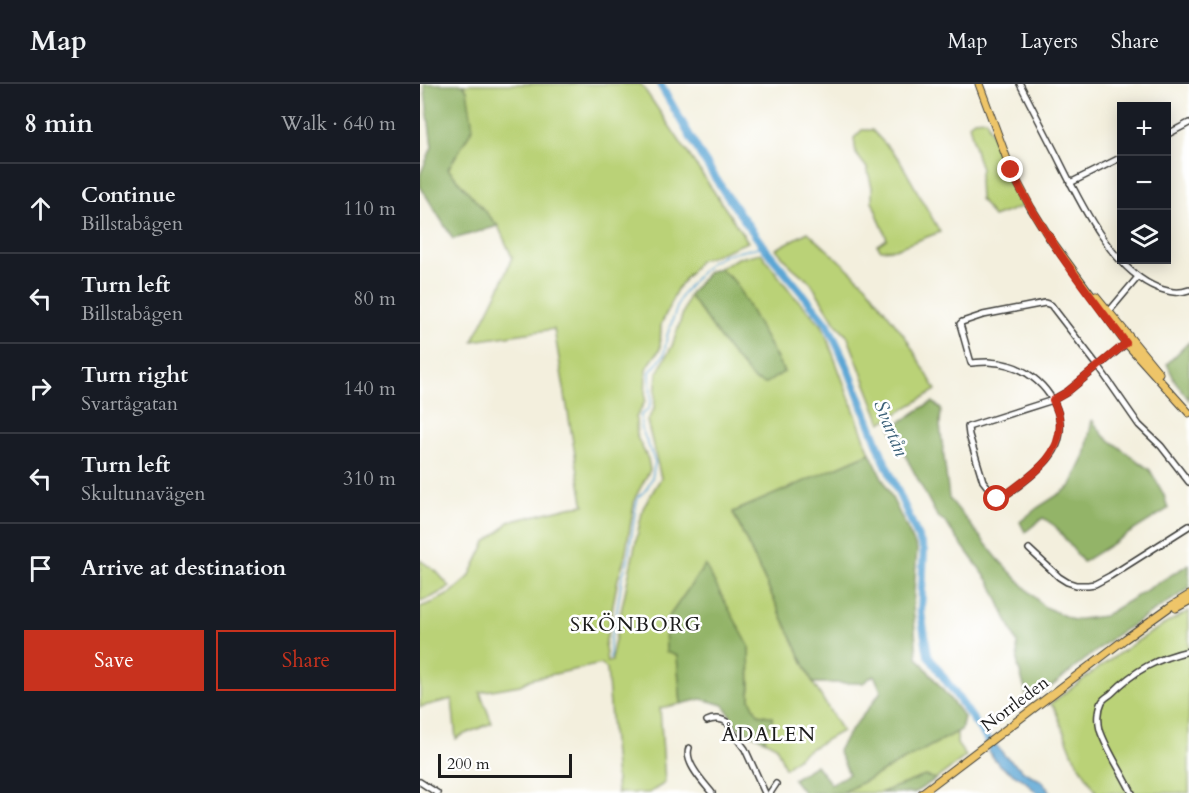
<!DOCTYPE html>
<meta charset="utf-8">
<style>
:root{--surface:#171b24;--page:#20242c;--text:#f1f3f6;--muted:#9ea1a6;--line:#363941;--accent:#c8321e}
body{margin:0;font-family:Cardo,serif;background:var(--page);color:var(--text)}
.controls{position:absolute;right:18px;top:18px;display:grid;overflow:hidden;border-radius:0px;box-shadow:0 3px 15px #0003}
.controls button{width:54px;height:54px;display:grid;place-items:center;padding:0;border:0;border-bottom:2px solid var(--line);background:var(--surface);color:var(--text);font:30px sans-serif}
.scale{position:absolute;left:18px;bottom:15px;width:134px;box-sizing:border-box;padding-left:6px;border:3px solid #1c1c1c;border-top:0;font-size:16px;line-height:21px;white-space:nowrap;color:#1c1c1c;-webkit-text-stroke:4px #fff;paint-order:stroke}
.stop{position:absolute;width:18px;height:18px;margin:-14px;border:4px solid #c8321e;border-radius:50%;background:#fff}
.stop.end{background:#c8321e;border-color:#fff;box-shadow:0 2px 6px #0008}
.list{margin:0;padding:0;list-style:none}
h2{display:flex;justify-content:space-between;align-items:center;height:78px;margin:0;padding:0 24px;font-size:26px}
h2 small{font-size:20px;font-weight:400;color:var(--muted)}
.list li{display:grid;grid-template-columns:39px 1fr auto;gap:18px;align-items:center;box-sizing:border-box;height:90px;padding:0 24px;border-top:2px solid var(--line)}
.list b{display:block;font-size:22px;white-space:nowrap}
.list p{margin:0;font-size:20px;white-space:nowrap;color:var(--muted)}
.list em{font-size:20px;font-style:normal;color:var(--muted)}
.actions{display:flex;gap:12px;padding:18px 24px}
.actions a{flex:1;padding:14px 0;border:2px solid var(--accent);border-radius:0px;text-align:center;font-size:21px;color:var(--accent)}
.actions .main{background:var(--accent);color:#fff}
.icon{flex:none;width:33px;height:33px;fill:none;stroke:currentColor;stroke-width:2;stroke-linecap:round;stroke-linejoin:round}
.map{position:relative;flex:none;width:769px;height:709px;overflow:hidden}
header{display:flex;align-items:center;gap:36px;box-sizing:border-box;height:84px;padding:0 30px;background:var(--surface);border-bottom:2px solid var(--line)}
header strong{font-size:28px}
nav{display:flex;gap:33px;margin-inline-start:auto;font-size:21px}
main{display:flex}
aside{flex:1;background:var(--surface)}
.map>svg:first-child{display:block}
.green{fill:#bad277;stroke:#6b774a;stroke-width:1.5}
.forest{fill:#93b468;stroke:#586842;stroke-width:1.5}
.water{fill:#5ca6d4;stroke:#3c6178;stroke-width:1.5}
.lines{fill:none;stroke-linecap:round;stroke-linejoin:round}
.stream{stroke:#5ca6d4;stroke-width:1.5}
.river{stroke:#5ca6d4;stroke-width:8}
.minor-casing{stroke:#3c3c39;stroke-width:8}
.major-casing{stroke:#3c3c39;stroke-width:9}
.minor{stroke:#fff;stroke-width:5}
.major{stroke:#eec569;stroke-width:7}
.route{stroke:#c8321e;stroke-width:8}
.labels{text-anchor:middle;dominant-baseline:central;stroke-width:5;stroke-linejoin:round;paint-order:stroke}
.street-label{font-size:18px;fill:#1c1c1c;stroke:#fff}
.water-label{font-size:20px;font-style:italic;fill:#3c6178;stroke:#fff}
.neighbourhood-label{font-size:20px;letter-spacing:1.5px;fill:#1c1c1c;stroke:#fff}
</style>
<header>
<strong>Map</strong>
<nav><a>Map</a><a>Layers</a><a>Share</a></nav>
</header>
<main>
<aside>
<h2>8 min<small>Walk · 640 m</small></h2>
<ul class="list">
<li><svg class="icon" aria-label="ahead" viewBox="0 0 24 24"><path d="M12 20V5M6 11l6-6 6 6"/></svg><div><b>Continue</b><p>Billstabågen</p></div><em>110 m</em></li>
<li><svg class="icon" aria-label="left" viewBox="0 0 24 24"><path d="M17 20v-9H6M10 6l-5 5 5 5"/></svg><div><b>Turn left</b><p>Billstabågen</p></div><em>80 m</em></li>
<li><svg class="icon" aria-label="right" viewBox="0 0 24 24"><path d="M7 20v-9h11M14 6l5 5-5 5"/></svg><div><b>Turn right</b><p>Svartågatan</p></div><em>140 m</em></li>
<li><svg class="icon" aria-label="left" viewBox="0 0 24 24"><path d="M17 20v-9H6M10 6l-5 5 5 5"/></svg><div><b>Turn left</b><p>Skultunavägen</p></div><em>310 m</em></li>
<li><svg class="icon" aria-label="arrive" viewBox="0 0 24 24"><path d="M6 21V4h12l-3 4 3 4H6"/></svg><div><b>Arrive at destination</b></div></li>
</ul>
<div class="actions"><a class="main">Save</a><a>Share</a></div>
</aside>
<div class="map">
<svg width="769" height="709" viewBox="0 0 769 709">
<rect width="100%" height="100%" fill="#fff"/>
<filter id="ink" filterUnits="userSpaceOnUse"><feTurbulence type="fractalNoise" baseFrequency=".0167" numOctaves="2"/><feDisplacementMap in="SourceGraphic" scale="12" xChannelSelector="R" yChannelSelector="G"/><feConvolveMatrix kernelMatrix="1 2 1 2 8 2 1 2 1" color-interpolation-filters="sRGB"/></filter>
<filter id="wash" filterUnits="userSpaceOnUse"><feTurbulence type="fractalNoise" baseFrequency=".008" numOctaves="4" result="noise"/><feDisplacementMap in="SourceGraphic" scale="24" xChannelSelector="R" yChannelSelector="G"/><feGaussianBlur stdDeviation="1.35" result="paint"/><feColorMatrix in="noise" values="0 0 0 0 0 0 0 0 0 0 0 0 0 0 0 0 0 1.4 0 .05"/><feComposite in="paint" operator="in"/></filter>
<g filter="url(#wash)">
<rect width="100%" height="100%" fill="#f3efdd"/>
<g class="green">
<path d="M43,0h178l107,158 -49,19 -22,28 -16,36 -1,24 -14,20 -1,32 -9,17 1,19 11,22 2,11 -15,28 -10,59 -7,22 -13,67 2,16 5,-1v-7l31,-146 18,-30 -14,-57 7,-12 3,-36 15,-27 17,-51 41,57 54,20 -49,-90 -16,-14 19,-10 23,-5 32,42 29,30 48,128 -137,60 80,170 29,48 -36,20 -21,17 -9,-22 -12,-6 9,-23 -16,-3 -7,-15 -1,-53 -72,10 4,48 -21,4 5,75 -16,10h-32l-10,-124 -6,-5 -70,15 -11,6 -40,7 12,31 -32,13 -4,3 -4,-40 -32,8v-100l14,-5 17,-9 18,-16 17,-35 14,-11 9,-9 60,-15 16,-2 -2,-3 -29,-173 -81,12 28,-56 11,-28 -14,-31 -51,-58 20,-78z"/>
<path d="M566,35l28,72 9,15 -30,11 -13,-18 -1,-19 2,-12 -4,-11 -8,-33 5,-4z"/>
<path d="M442,46h10l27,29 41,73 -45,17 -14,1 -4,-5 10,-6 -15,-38v-14l-5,-19 -11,-14 -2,-16z"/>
<path d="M388,148l58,53 40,53 30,52 -55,33 -34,-88 -11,-11 -25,-41 -19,-16 -16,-18z"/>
<path d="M0,476l17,12 13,15 -18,10 -12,4z"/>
<path d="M769,527v182h-92l-23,-36 -20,-50 -4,-3c45,-33 89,-68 139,-93z"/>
<path d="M537,648v12l9,12 -30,23 -11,-3 -45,17h-38z"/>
</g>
<g class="forest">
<path d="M4,0h39l4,6 6,38 -25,41 50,57 -45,13 -33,-53v-11l12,-28z"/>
<path d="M299,184l16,14 49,90 -19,12 -11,-4 -24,-28 -41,-57 19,-23z"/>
<path d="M769,258v58l-14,-19 -8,-17z"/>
<path d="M513,318l8,7 -1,16 9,73 49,61 45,47 30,14 31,-4 85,-52v25l-73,46 -64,51 -25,13 -2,-10 -7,-23 -1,-23 -26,-59 -47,-63 -7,-5 -46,-88 34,-22z"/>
<path d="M672,336l12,16 46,34 14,25 4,14 -85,53 -28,-36 -12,-8 -18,14 -5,-10 17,-14 33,-21 15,-31z"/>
<path d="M450,369l47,96 -4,57 4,51 47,60 -3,13 -119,63h-38l-11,-14 23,-14 15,19 18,-10 -11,-23c11,-23 30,-39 43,-60l-7,-16 -11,8h-50l-80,-171z"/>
<path d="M285,481l44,81 1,53 8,15 15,3 -9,23 -27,-13 -13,-22 -23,-6 -20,5 -4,-48 -11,-4 -1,-30z"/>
<path d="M505,692l11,3 -22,14h-34z"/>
</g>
<path class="water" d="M576,661l9,11 20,16 17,9 9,12h-14l-13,-13 -24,-14 -12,-15z"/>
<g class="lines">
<path class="stream" d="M190,575v-19l6,-23 6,-40 6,-17 8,-54 2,-9 8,-7 6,-12 3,-16 -14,-35v-12l8,-7 2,-8 -1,-28 14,-17 3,-19 14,-40 14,-17 16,-17 14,-7 38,-9"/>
<path class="river" d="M240,0l42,73 23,36 38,53 64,77 20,43 37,94 40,90 -3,62 7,43 70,100"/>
</g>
</g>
<g filter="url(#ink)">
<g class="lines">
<g class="minor-casing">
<g id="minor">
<path d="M600,0c12,23 24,47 36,70 22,44 54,115 102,134 11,4 20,6 31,2"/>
<path d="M746,51l23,-12"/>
<path d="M650,99l52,-26"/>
<path d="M686,231l32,-38"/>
<path d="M708,258l-61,50 -14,8 -85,27 1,8 14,46 15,19c17,-11 50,-35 58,-53 15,-35 -14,-73 -48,-82 -12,-4 -24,-3 -37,-2l-11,-39 2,-2 21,-7 62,-12 6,2 3,4 44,57 41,59 22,21 28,36"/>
<path d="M609,465l30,28 8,5 9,3h12l7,-1 15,-8 79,-50"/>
<path d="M287,637c6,-3 15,-3 21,2l4,9 13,17 20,44"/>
<path d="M269,664c-5,14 14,34 23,45"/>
<path d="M0,698l17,11"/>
<path d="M350,709l6,-9"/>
<path d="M712,709c-9,-19 -26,-44 -32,-63 -2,-8 -2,-20 2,-28 2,-4 7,-6 10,-9 23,-23 46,-35 77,-42"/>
</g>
</g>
<g class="major-casing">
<g id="major">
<path d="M559,0l32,86 20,38 20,32 75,103 63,70"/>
<path d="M676,212l63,77"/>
<path d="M756,524l13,-7"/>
<path d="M502,709l203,-154 46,-33 18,-11"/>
</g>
</g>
<use href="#minor" class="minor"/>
<use href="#major" class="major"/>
</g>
</g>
<g class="lines" filter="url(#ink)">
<path class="route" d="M577,415h3c27,-21 66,-42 59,-82 -1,-6 -4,-12 -6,-17l14,-8 59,-49c-42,-55 -85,-110 -115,-173"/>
</g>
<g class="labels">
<g class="street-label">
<text transform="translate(595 620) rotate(-37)">Norrleden</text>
</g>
<g class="water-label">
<text transform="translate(471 344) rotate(67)">Svartån</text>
</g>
<g class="neighbourhood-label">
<text x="216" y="540">SKÖNBORG</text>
<text x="349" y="650">ÅDALEN</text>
</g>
</g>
</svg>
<div class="controls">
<button>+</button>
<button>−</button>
<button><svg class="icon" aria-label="layers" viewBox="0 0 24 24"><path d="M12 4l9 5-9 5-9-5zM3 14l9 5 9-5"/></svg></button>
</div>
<div class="scale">200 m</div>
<div class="stop" style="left:577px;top:415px"></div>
<div class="stop end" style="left:591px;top:86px"></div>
</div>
</main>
